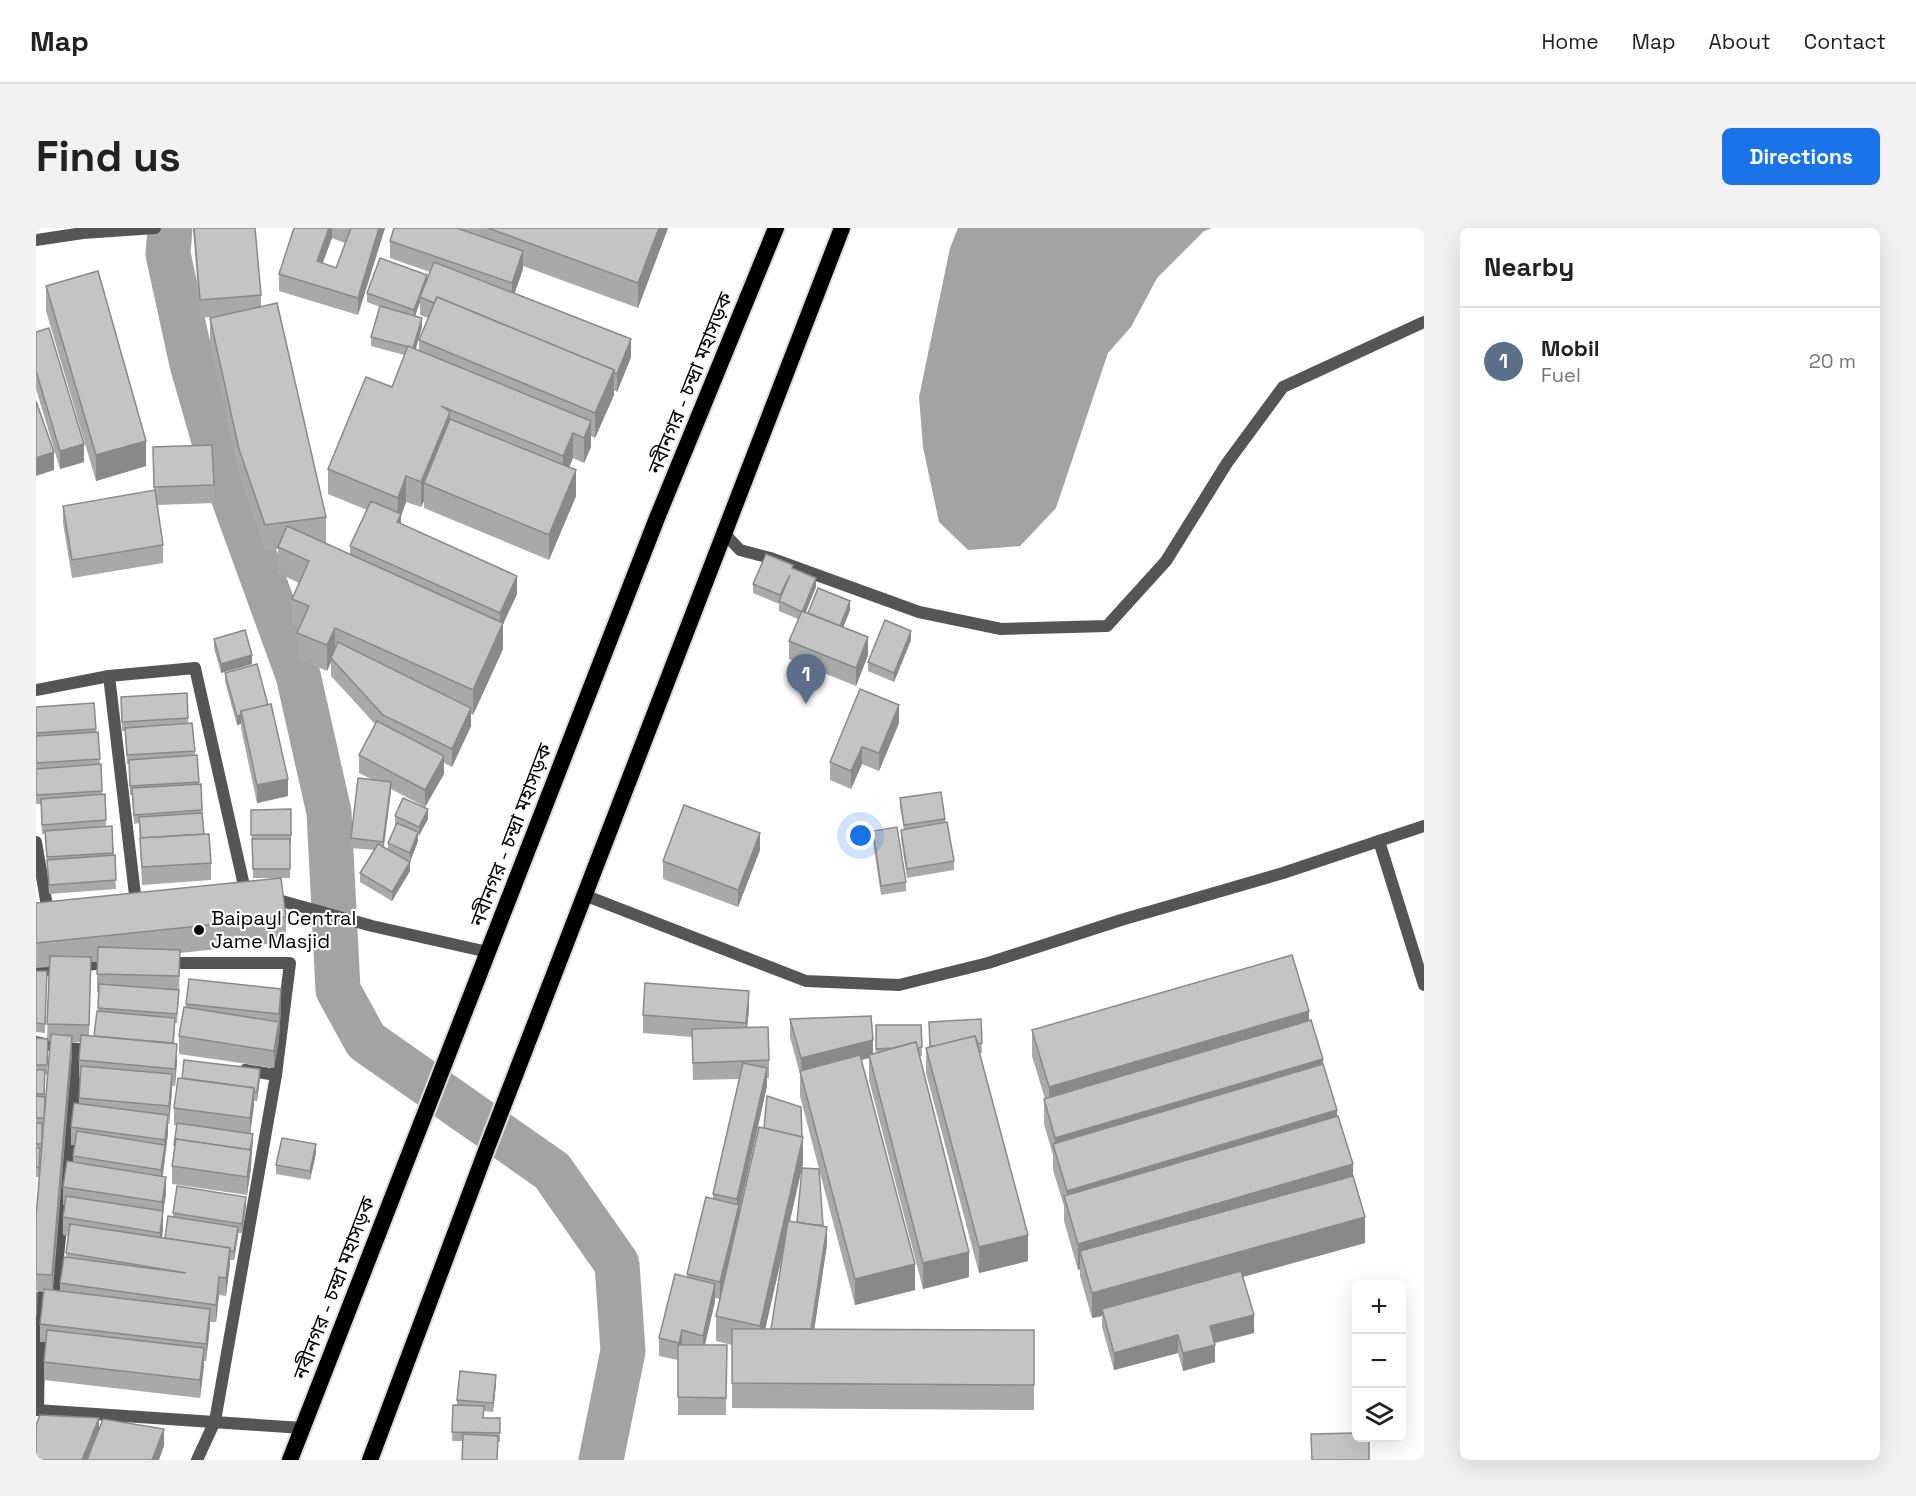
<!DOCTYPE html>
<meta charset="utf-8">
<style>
:root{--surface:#fff;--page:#f2f2f2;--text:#222;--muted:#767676;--line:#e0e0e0;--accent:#1a73e8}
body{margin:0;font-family:"Space Grotesk","Noto Sans Bengali",sans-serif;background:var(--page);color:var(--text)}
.controls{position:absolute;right:18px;bottom:18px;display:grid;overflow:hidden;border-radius:9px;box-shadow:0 6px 24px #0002}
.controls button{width:54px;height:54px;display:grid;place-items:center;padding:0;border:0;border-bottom:2px solid var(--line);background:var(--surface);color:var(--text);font:30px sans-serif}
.you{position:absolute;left:825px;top:608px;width:21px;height:21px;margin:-15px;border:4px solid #fff;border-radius:50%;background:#1a73e8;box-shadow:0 0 0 9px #1a73e833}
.badge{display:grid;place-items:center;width:39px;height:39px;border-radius:50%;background:var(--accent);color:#fff;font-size:20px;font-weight:700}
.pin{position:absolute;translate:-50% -50px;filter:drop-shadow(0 2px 3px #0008)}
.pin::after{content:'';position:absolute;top:32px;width:21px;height:18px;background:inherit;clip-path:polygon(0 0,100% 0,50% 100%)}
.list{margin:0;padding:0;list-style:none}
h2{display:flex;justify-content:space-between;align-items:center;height:78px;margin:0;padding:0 24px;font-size:26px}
h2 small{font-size:20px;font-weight:400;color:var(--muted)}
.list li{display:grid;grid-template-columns:39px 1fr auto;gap:18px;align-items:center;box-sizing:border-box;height:108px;padding:0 24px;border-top:2px solid var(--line)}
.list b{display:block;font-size:22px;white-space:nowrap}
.list p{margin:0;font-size:20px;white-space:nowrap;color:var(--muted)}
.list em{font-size:20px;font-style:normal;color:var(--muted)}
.icon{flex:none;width:33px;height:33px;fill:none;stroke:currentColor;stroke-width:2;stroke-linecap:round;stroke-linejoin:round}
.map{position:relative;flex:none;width:1388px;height:1232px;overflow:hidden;border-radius:9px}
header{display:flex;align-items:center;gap:36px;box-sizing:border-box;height:84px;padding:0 30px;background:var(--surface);border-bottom:2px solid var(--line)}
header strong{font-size:28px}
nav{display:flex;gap:33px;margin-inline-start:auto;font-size:21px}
.intro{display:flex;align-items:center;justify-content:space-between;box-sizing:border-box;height:144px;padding:0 36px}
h1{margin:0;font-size:42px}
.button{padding:15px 27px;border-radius:9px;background:var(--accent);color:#fff;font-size:21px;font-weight:700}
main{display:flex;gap:36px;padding:0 36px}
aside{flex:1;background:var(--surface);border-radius:9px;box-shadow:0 6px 24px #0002}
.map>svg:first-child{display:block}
.water{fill:#a3a3a3}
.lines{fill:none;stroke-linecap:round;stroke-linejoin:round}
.canal{stroke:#a3a3a3;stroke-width:45}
.trunk-casing{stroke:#dbdbdb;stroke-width:20}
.service{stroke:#555;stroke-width:12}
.minor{stroke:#555;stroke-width:12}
.trunk{stroke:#000;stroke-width:16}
.wall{fill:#a9a9a9;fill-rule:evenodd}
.shaded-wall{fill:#898989}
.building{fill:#c4c4c4;stroke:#898989;stroke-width:1.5}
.poi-dot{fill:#000;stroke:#fff;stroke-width:2}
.labels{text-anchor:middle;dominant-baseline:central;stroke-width:4.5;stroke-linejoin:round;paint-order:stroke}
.street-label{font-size:20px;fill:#000;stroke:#fff}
.poi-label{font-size:20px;fill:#000;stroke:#fff;text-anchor:start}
</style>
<header>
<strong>Map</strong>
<nav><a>Home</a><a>Map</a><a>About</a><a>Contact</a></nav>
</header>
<div class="intro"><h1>Find us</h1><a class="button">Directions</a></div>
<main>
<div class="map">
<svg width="1388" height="1232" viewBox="0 0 1388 1232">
<rect width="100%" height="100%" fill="#fff"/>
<path class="water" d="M922,0h254l-8,3 -47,47 -26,49 -23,26 -52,155 -36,38 -52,4 -29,-28 -16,-75 -4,-50 31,-149z"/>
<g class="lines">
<path class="canal" d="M134,0l-2,26 24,110 27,94 79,217 31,137 9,178 28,51 186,130 65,93 6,87 -22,109"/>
<g class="trunk-casing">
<g id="trunk">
<path d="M254,1232l367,-942 119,-290"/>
<path d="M334,1232l117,-312 355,-920"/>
</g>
</g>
<g class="service">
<path d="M0,12l47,-7 72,-5"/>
<path d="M73,448l27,227h4"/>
<path d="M0,614l12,70"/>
<path d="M130,735h124l-14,112"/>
<path d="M0,743l76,-9"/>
<path d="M0,814l23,5 38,4"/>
<path d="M0,1182l266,18"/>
<path d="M2,1182l2,-113 14,2 24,-250"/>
<path d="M161,1232l18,-39 61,-346 -31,-5"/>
</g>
<g class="minor">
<path d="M688,305l16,17 30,8 149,54 82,17 106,-3 59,-65 61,-98 56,-76 141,-65"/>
<path d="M0,462l73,-14 86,-8 50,222 6,2"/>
<path d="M1343,613l45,144"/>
<path d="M548,667l222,86 93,4 89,-22 133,-43 162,-47 141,-47"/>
<path d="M235,670l101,28 116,26"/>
</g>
<use href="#trunk" class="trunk"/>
</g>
<g class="wall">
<path d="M157,0h62l6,67v11l65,211v26h-2l26,12v-9l17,-36 -39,-16v-25l64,-82 12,-32 -33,-9v-9l9,-30 -13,-5v-9l60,-13 3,-8 -40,-14v-17l4,-13h274l-30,80 -115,-42v3l-9,25 117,63 -14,35 -3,-2v5l-19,43 -4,-2v11l-7,16 -11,-5 -4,10 7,28 -27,64 -125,-52v-7l-3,6 -15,-5 -5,14v8l116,70 -14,29v26l-30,66 -2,-1v12l-19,41 -8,-4v11l-19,33 -34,-18 -7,58 4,2v-6l8,-18h-1v-9l33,3 -10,17v5l-8,21v9l-18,30 -32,-19v-9l14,-23 -23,-2v-10l22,-58 -14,-7v-18l16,-31 -44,-48v-14l-4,9 -30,-13v-25l3,-6 -8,-3v-25l7,-16 -21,-10v-24l-13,1 -26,-75 -29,-131v-26l11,-2 -21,2zM384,74v13l8,3 -9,22v10l-3,-1 6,-22 -7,-11z"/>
<path d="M258,0h91l-27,87 -79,-24v-17zM296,10l13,5 -9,25 -14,-5z"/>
<path d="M10,58l100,180 -50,15 -50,-170z"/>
<path d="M0,104l48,130 -24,7 -24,-80z"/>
<path d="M117,219l61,38v18l-57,2 6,40v18l-91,15 -9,-55v-17l91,-15z"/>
<path d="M757,340l23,19 -10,25 2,1 42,-3 -7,17 25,28 -12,31 -67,-27v-18l9,-22 -19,-8v-7l-26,-11v-9z"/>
<path d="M178,411l38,25 -31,9 -7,-25z"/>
<path d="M875,412l-17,42 -26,-11v-9z"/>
<path d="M189,445l63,123 -31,7 -16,-75v-4l-4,1 -12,-43z"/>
<path d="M151,465l1,30 7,28v5l2,-1 2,30 2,-1 3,50 7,29v17l-69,5 -3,-62 -5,1 -2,-29h-2l-1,-31h-2l-2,-33h-3l-1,-34z"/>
<path d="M58,475l2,29h2l4,62h3l1,33 6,-1 4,63 -67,5 -4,-60h-3l-1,-30h-5v-97z"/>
<path d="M863,495l-20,48 -17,-7 -11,25 -21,-9v-18z"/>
<path d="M864,570l45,21 9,42v9l-47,8 -6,-39v-9l3,-1 -4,-22z"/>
<path d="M255,581v35h-1v34h-37l-2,-68z"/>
<path d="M837,603l33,51v9l-25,4 -8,-54z"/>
<path d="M724,622l-22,57 -75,-28v-18z"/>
<path d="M0,675l250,14v25l-106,11 -1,41 -2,29h-2l-1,21 3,18 -2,24h-3l-3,38h-1v9l-5,43 3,18 -3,17v18l-1,8 3,1 8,-21v-4l73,-7 -4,27h-4l-4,27h-4l-4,36 -7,-1 -3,27h-6l-4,39h-2l-4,37 -156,-18v-18l2,-20h-6v-18l3,-32 -7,-1v-73l3,-41h-3v-139l11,1 2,-72 -13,1zM55,734h6v30h2l-1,20 -4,24h-5zM12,813h2l-5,71v-38l2,1zM36,814h9l-2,18v18h1l-1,26 -8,23v18h3l-1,17 -10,25v18h2l-2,12v18l5,1 -2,21 -6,26v8l-7,-1 19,-236zM6,899h1l-1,22zM4,925h1l-2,24z"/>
<path d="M0,743h11l-2,62 -9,-1z"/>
<path d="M150,776l95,3 -2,32 -5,29 -95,-14v-18z"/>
<path d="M713,781l-2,18 22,33v18h-2v8l-28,125v5l63,-79 1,26 -13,58 7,1 22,-53 -19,-73v-22l-10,-37v-18l83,35 3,-1v-28h45l1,31 -3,1 50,220 -46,12 -54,-209v-22l-8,2 54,230 -60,15 -36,-136 4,57 4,18 -13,85 220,1v80l-302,-2v-63l-16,-4v-25l4,-17 -5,-1 -10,47h22l-1,70h-48v-55l-19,-4v-18l28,-61v-3l26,-75v-5l26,-115 -46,1 -1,-43 -49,-4v-18zM748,1020l-13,81h-6z"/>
<path d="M945,791l1,34h-2l48,208 -49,12 -53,-200v-25l3,-1v-25z"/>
<path d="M1273,793l14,43 30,112 12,67 -122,34 11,56 -39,10v19l-32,9 -5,-18 -64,17 -12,-43v-11l-10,2 -12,-42v-7l-2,1 -14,-49v-15l-11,-36v-15l-9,-31v-25h1l-13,-43v-26z"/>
<path d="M224,850l-3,23h-3l-4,33 3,9 -2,14v11l-4,27 -75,-11v-18l5,-40 -3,-1v-17z"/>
<path d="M280,925l-6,27 -34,-6v-9z"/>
<path d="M460,1156l-3,28 -9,-1v7h16v24l-48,-1 1,-36 4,1v-6z"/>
</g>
<g class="shaded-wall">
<path d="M293,0h3v10l-15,41v-18z"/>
<path d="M343,0h6l-27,87v-17z"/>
<path d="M623,0h9l-30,80v-25z"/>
<path d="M487,23v18l-11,32v-18z"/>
<path d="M391,47v10l-7,12v5l-6,17v-9z"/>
<path d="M386,90v9l-9,31v-9z"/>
<path d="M595,111v18l-14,35v-18z"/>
<path d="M578,142v25l-19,43v-25z"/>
<path d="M414,184v25l-26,46v18l-3,6v-25z"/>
<path d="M555,193v26l-7,16v-25z"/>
<path d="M537,205v25l-10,24v-26z"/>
<path d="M110,213v25l-50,15v-26z"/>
<path d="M48,216v18l-24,7v-18z"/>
<path d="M18,224v18l-18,6v-18z"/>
<path d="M540,242v26l-27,64v-25z"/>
<path d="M370,248v26l-5,14v16l-4,8 1,-42z"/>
<path d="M481,348v18l-17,37v-18z"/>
<path d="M780,350v9l-14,34v-9z"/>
<path d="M814,373v9l-11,29v-10z"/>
<path d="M467,395v26l-30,66v-25z"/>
<path d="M299,400v26l-4,4v4l-4,9v-26z"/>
<path d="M875,403v9l-17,42v-9z"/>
<path d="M832,409v18l-12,31v-18z"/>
<path d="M216,427v9l-31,9v-9z"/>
<path d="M863,477v18l-20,48v-18z"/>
<path d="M435,480v18l-19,41v-18z"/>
<path d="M205,487v9l-4,1v-9z"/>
<path d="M826,519v17l-11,25v-18z"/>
<path d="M408,528v18l-19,33v-17z"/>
<path d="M252,551v17l-31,7v-18z"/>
<path d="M355,554v10l-8,59v-9z"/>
<path d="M392,581v10l-9,17v-9z"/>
<path d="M382,604v9l-8,21v-9z"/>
<path d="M724,605v17l-22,57v-17z"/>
<path d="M374,634v9l-18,30v-9z"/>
<path d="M245,761v18l-2,25v-18z"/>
<path d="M713,763v18l-3,32v-18z"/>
<path d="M1273,783v26l-260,75v-25z"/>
<path d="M243,794v17l-5,29v-17z"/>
<path d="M36,808v18l-20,239v-18z"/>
<path d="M837,812v17l-4,-2v3l-67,17 -1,-17z"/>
<path d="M141,816v18l-2,24v-17z"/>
<path d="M1287,831v26l-268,67v-14z"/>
<path d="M731,840v18l-28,125v12l-19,76v-17l17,-71v-12z"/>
<path d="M224,841v9l-3,23v-9z"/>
<path d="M136,846v18l-3,32v-18z"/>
<path d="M218,860v18l-4,29v-17z"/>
<path d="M1301,882v26l-270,71v-16z"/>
<path d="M132,887v18l-7,54v-17z"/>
<path d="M217,906l-2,34 -4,27v-18z"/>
<path d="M767,909v26l-43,189v-26z"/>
<path d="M280,916v9l-6,27v-9z"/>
<path d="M1317,936v26l-273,61v18l-2,1v-26z"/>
<path d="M130,949v17l-4,26v-18z"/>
<path d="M210,969v9l-4,27v-9z"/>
<path d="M127,983v18l-3,21v-17z"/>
<path d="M1329,989v26l-261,72 -2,-6v7l-10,2v-25z"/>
<path d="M202,999v9l-4,24v-9z"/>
<path d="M791,999v17l-16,108v-17z"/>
<path d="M992,1007v26l-49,12v-26z"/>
<path d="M194,1020v17l-4,31v-18z"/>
<path d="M933,1024v25l-46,12v-26z"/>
<path d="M879,1036v26l-60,15v-26z"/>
<path d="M183,1049v18l-3,27v-17z"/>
<path d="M679,1056v18l-12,51v-17z"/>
<path d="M174,1081v18l-4,34v-17z"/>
<path d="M1218,1087v18l-44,11v-18z"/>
<path d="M646,1102v18l-3,12v-17z"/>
<path d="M1142,1107v18l-64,17v-17z"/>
<path d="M1179,1117v17l-32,9v-18z"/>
<path d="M168,1120v18l-4,32v-18z"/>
<path d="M460,1147v9l-3,28v-9z"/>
<path d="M63,1190v18l-10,24h-7z"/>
<path d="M128,1201v17l-5,14h-7z"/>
</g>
<g class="building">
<path d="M158,0h61l6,67 -61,5z"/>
<path d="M258,0h35l-12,33 19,7 15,-40h28l-21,70 -79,-24z"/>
<path d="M358,0h63l66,23 -11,32 -122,-42z"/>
<path d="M452,0h171l-21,55z"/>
<path d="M344,30l47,17 -13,35 -47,-17z"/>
<path d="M398,34l197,77 -14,35 -3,-1v-3l-177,-73 -3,6 -14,-6z"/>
<path d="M62,43l48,170 -50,14 -50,-169z"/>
<path d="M401,69l177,73 -19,43 -176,-73z"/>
<path d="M241,75l49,214 -61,8 -26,-76 -29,-131z"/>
<path d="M344,78l42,12 -9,30 -42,-11z"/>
<path d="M13,100l35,116 -24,7 -24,-80v-39z"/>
<path d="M372,118l183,75 -7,17 -11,-5 -10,23 -122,-50 9,6 -29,70 -15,-6 -8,22 -70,-29 38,-92 26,10z"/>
<path d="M0,173l18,51 -18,6z"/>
<path d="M414,191l126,51 -27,65 -125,-52z"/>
<path d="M176,217l2,40 -60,2 -1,-40z"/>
<path d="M119,262l8,55 -91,15 -9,-54z"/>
<path d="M335,273l30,13 -4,8 120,54 -17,37 -150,-67z"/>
<path d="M251,298l216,97 -30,67 -138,-62 -8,17 -30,-12 12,-27 -17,-7 17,-38 -31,-14z"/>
<path d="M730,326l27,11 -1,3 24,10 -14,34 -23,-11 11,-26 -10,20 -27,-11z"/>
<path d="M782,360l32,13 -10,25 -32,-13z"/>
<path d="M766,383l66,26 -12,31 -67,-27z"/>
<path d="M849,392l26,11 -17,42 -26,-11z"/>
<path d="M209,402l7,25 -31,9 -7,-25z"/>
<path d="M302,414l133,66 -19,41 -69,-34 -52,-57z"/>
<path d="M221,436l11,41 -27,6v4l-4,1 -12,-43z"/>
<path d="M824,461l39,16 -20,48 -17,-6 -11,24 -21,-9z"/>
<path d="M151,465l1,25 -66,4 -1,-25z"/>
<path d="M58,475l2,26 -60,4v-26z"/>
<path d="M235,476l17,75 -31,6 -16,-74z"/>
<path d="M341,493l67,35 -19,34 -66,-35z"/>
<path d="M156,495l3,28 -68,4 -2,-27z"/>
<path d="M62,504l2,27 -64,4v-27z"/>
<path d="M161,527l2,27 -69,4 -1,-26z"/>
<path d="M65,536l1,27 -66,4v-26z"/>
<path d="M322,550l33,4 -8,60 -32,-4z"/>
<path d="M165,556l1,26 -68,5 -2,-27z"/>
<path d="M905,564l4,27 -41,6 -4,-27z"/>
<path d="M69,566l1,26 -64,5 -1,-26z"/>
<path d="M367,570l25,11 -9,18 -24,-11z"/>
<path d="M648,577l76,28 -22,57 -75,-29z"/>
<path d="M255,581v26h-40v-25z"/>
<path d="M166,585l2,21 -63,4 -2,-21z"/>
<path d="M911,594l7,39 -47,8 -6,-39z"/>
<path d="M361,595l21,9 -8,21 -22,-10z"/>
<path d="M76,598l1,27 -66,4 -2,-26z"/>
<path d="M861,599l9,55 -25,4 -8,-55z"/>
<path d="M173,606l2,29 -69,4 -2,-29z"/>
<path d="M216,611h38v30h-37z"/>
<path d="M342,616l32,18 -18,30 -32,-19z"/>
<path d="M79,627l1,25 -67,5 -2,-25z"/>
<path d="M245,650l5,39 -250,26v-40z"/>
<path d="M62,719l82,3 -1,26 -82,-2z"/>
<path d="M1256,727l17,56 -260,76 -17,-57z"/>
<path d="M14,728l41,1 -2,68 -42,-1z"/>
<path d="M0,743h11l-2,53 -9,-1z"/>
<path d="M153,751l92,10 -2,25 -93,-10z"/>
<path d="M609,755l104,8 -3,32 -103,-8z"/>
<path d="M63,756l80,6 -2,24 -79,-6z"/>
<path d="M148,779l95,15 -5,29 -95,-15z"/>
<path d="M61,783l78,7 -2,25 -79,-7z"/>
<path d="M835,788l2,24 -72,18 -11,-39z"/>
<path d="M945,791l1,24 -4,1 -3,-8 -39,10h-6l-1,-24z"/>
<path d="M1275,792l12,39 -268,79 -11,-39z"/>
<path d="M840,797h45l1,22 -5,1 -1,-6 -23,6 -17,1z"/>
<path d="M732,799l1,33 -76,3 -1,-34z"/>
<path d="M15,806l21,2 -20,239 -16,-1v-56z"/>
<path d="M45,807l96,9 -2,25 -96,-9z"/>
<path d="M939,808l53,199 -49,12 -53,-199z"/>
<path d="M0,810l12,1 -1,26h-11z"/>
<path d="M880,814l53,210 -46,11 -54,-208z"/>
<path d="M824,827l55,209 -60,15 -55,-208z"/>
<path d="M148,832l76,9 -3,23h-3v-4l-72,-10z"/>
<path d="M707,835l24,5 -30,131 -24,-5z"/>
<path d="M1287,836l14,46 -270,81 -14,-47z"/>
<path d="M45,838l91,8 -3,32 -90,-8z"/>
<path d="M0,842h9l-1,24h-8z"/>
<path d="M142,850l76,10 -4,30 -76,-10z"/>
<path d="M0,868l9,1 -1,21h-8z"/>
<path d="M731,868l34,11 1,30 -38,-9z"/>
<path d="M38,875l94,12 -3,25 -94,-13z"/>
<path d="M1302,888l15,48 -275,80 -14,-48z"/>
<rect x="0" y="895" width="6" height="21"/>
<path d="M141,895l76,11 -3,16 -74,-11 -1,6h-1z"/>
<path d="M723,899l44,10 -43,189 -44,-10z"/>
<path d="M41,903l88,14 -4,25 -88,-14z"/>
<path d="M246,910l34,6 -6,27 -34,-6z"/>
<path d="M140,911l75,11 -4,27 -75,-11z"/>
<path d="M0,920h4l-1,20 -3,-1z"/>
<path d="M31,933l99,16 -4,25 -99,-15z"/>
<path d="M766,940l17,1 4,56h-8l-18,-3z"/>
<path d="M1317,948l12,41 -273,76 -12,-42z"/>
<path d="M141,958l69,11 -4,27 -69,-11z"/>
<path d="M30,968l97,15 -3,22 -97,-16z"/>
<path d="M670,969l33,8 -19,77 -33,-8z"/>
<path d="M132,988l70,11 -4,24h-4v-3l-65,-10z"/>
<path d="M752,993l39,6 -16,102h-40z"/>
<path d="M34,996l160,24 -4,30 -7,-1 -3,28 -156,-22 4,-26 122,16 -120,-20z"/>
<path d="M1205,1043l13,44 -44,11 5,19 -32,8 -5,-18 -64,18 -12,-44z"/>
<path d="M639,1046l40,10 -12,52 -21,-6 -3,13 -20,-5z"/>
<path d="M8,1061l166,20 -4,35 -166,-20z"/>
<path d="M0,1065h1l-1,23z"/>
<path d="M696,1101l302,1v55l-302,-2z"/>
<path d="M11,1102l157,18 -4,32 -156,-18z"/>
<path d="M642,1117h49l-1,53 -48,-1z"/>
<path d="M424,1143l36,4 -3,28 -36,-3z"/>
<path d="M417,1177l31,1 -1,12h17v15l-48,-1z"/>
<path d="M4,1187l59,3 -17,42h-46v-35z"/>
<path d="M67,1191l61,10 -12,31h-65z"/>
<path d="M1320,1205v4h13v23h-57l-1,-26z"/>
<path d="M427,1206l35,2 -1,24h-35z"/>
</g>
<circle class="poi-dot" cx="163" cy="702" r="6"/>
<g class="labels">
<g class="street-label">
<text transform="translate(654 155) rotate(-68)">নবীনগর - চন্দ্রা মহাসড়ক</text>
<text transform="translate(475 607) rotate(-69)">নবীনগর - চন্দ্রা মহাসড়ক</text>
<text transform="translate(298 1060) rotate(-69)">নবীনগর - চন্দ্রা মহাসড়ক</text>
</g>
<g class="poi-label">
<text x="175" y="690">Baipayl Central<tspan x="175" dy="23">Jame Masjid</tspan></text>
</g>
</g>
</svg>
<div class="controls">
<button>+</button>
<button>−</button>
<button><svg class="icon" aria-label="layers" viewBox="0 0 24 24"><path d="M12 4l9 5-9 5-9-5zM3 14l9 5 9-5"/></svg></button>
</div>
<div class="you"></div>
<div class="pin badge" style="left:770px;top:476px;background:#5c6f8a">1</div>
</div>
<aside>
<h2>Nearby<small></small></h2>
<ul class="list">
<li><span class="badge" style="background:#5c6f8a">1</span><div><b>Mobil</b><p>Fuel</p></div><em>20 m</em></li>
</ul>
</aside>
</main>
